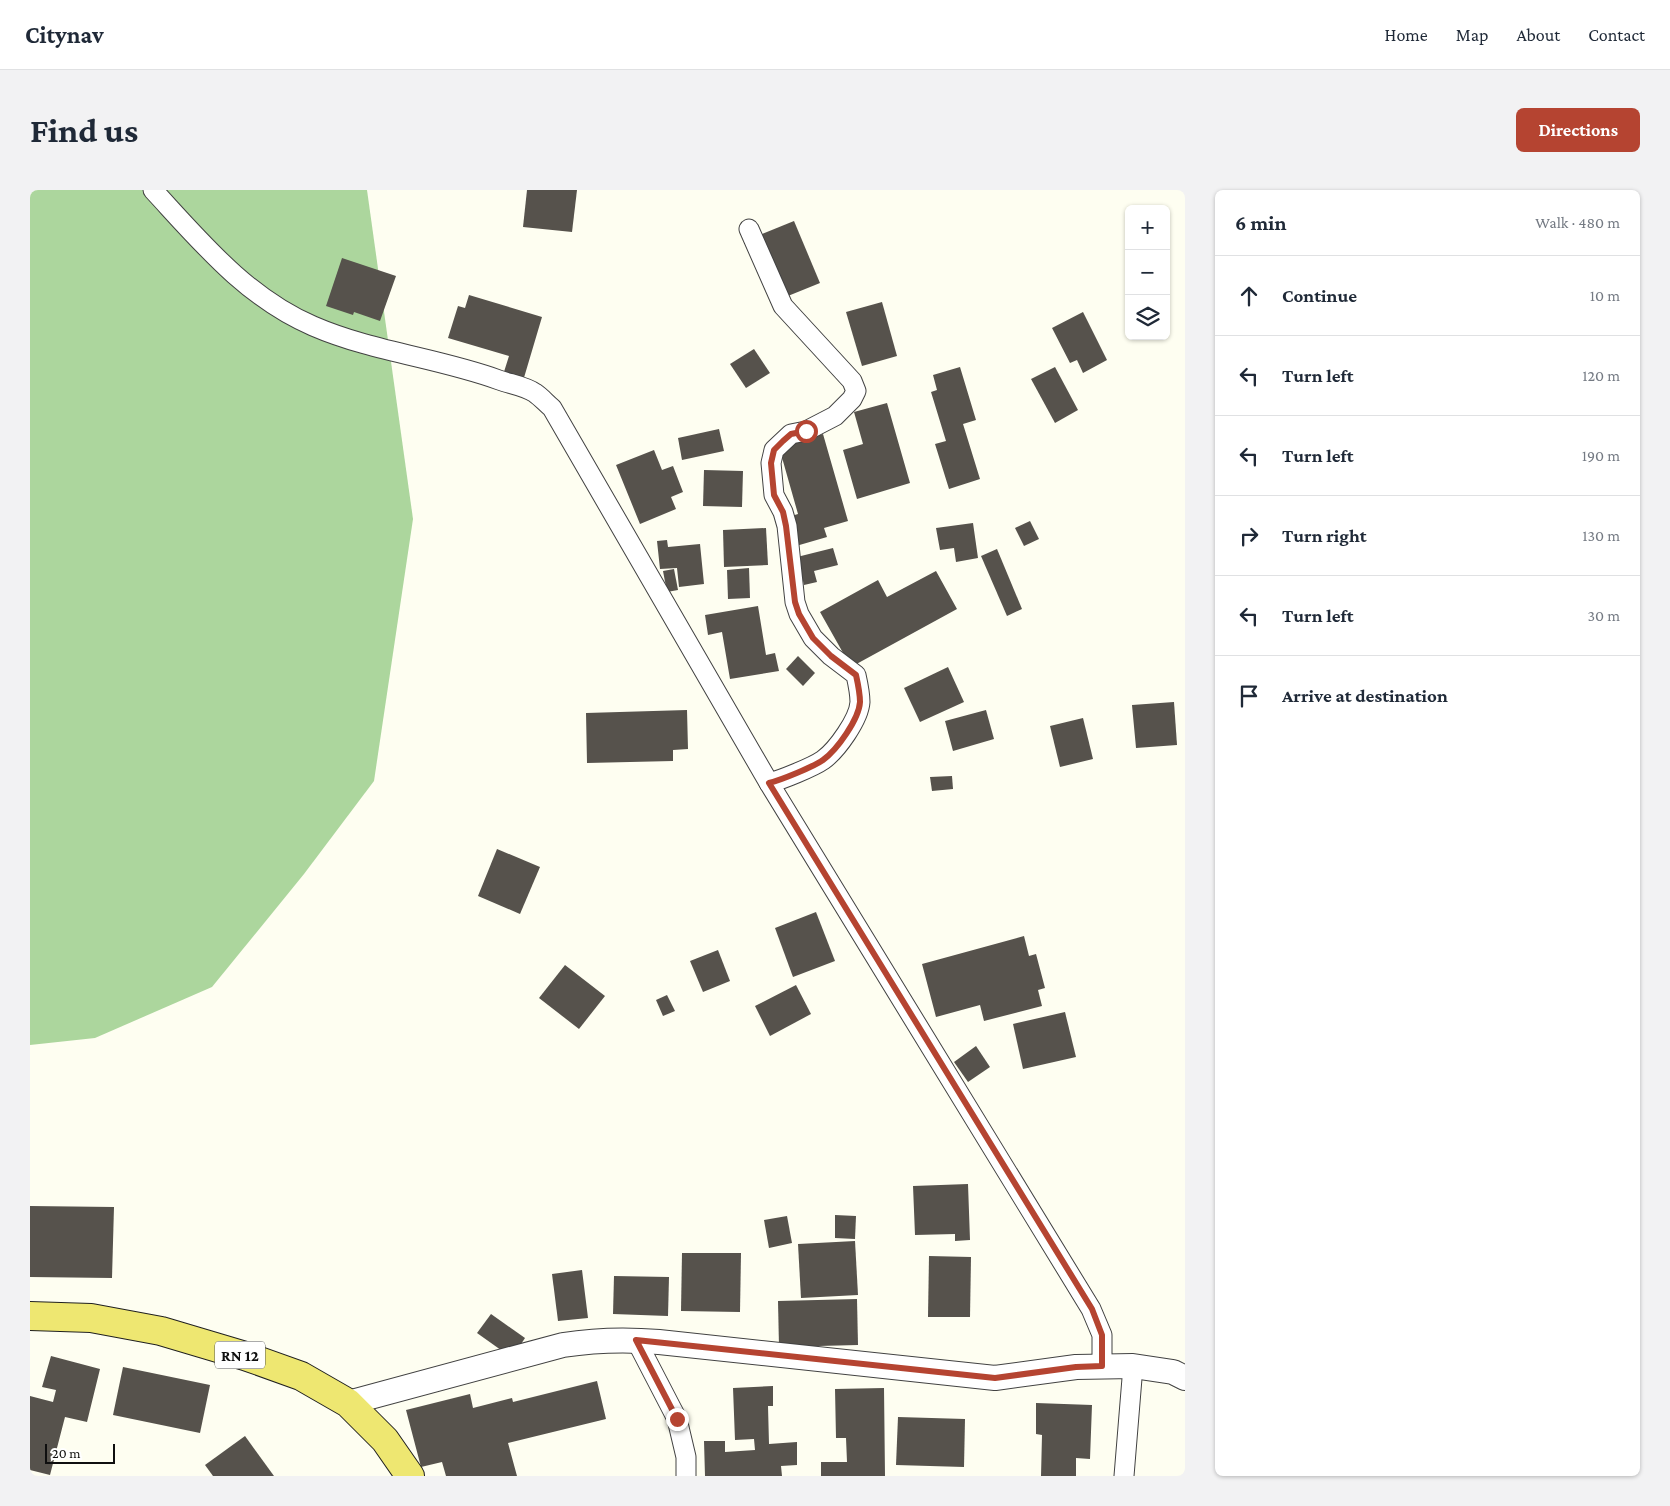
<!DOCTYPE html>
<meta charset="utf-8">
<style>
:root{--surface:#fff;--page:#f2f2f3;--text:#1f2937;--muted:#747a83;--line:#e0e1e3;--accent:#b54431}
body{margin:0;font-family:"Crimson Pro",serif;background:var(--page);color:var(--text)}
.controls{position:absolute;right:15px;top:15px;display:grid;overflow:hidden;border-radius:8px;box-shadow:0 1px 4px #0004}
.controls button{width:45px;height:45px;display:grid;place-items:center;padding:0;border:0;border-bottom:1px solid var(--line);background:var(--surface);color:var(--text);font:25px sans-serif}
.scale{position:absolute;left:15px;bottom:12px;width:70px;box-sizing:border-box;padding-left:5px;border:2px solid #0f0f0f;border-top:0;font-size:14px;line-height:18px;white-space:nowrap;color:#0f0f0f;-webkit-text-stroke:4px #fff;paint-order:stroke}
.stop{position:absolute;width:15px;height:15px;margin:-11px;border:4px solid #b54431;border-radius:50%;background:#fff}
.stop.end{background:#b54431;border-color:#fff;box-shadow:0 1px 5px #0008}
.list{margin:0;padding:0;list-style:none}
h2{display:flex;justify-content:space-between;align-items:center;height:65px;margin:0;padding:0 20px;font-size:21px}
h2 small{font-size:16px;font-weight:400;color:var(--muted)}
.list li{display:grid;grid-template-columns:32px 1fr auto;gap:15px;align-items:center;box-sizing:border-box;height:80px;padding:0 20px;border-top:1px solid var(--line)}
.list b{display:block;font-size:19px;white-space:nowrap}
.list em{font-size:16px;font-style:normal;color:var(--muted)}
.icon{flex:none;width:28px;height:28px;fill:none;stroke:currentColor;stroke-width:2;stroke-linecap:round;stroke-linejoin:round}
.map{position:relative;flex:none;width:1155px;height:1286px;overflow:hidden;border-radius:8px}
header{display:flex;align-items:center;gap:30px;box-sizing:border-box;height:70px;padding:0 25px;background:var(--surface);border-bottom:1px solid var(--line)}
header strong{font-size:24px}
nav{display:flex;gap:28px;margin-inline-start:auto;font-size:18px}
.intro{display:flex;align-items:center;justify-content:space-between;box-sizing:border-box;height:120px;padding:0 30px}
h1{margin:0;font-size:35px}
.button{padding:12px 22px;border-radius:8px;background:var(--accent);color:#fff;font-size:18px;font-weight:700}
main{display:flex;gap:30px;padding:0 30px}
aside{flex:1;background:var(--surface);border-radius:8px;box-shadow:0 1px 4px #0004}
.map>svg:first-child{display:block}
.forest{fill:#acd69d}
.building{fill:#56524c}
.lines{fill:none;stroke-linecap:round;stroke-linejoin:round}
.minor-casing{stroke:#424242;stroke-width:21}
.tertiary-casing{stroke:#424242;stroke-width:26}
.primary-casing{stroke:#202020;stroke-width:30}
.minor{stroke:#fff;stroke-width:19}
.tertiary{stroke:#fff;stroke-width:24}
.primary{stroke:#eee771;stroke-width:28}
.route{stroke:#b54431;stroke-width:6}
.labels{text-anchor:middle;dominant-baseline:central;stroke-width:5;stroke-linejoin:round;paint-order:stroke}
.shield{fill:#fff;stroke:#575757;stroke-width:1}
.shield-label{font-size:16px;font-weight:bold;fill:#0f0f0f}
</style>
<header>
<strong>Citynav</strong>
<nav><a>Home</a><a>Map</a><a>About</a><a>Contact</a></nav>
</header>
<div class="intro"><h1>Find us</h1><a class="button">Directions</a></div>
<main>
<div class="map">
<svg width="1155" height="1286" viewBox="0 0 1155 1286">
<rect width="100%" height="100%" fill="#fefef1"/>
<path class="forest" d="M0,0h337l46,329 -39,262 -70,93 -92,113 -117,51 -65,7z"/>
<g class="building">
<path d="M497,0h50l-5,42 -49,-5z"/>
<path d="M764,31l26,62 -37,15 -26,-62z"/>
<path d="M312,68l54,18 -16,45 -26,-9 -1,3 -27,-9z"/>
<path d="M439,105l73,22 -19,64 -20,-6 6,-19 -61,-18 10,-32 7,2z"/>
<path d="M852,112l15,54 -35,10 -16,-54z"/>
<path d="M1053,122l24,48 -24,13 -6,-13 -7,3 -18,-35z"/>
<path d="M724,159l16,24 -24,15 -16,-24z"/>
<path d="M930,177l16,53 -13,4 17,55 -31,10 -14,-45 11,-3 -15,-49 6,-2 -4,-15z"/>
<path d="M1025,177l23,43 -23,13 -24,-44z"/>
<path d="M857,213l23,80 -53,16 -14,-49 20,-6 -9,-32z"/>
<path d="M689,239l5,22 -42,9 -4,-22z"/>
<path d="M793,244l25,87 -24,7 3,9 -31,9 -8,-29 10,-3 -19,-67z"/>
<path d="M624,260l8,20 11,-4 10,26 -12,5 5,12 -36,15 -24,-59z"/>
<path d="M674,280l39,1 -1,36 -39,-1z"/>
<path d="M1000,331l9,18 -15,7 -9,-18z"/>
<path d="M943,333l5,35 -22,4 -2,-14 -14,2 -4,-22z"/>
<path d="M736,338l2,37 -44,2 -1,-37z"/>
<path d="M637,350l1,7 32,-3 4,40 -25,3 -2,-19 -17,1 -3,-28z"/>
<path d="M803,358l5,17 -24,6 3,11 -13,3 -7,-28z"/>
<path d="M967,359l25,60 -15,7 -26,-60z"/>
<path d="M719,378l1,30 -22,1 -1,-29z"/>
<path d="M644,379l4,21 -11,2 -4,-21z"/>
<path d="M906,381l21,38 -106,58 -31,-55 58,-32 9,17z"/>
<path d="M728,416l8,49 9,-2 4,18 -49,8 -8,-47 -14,3 -3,-20z"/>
<path d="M768,466l17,17 -12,13 -17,-17z"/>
<path d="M918,477l16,35 -44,20 -16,-34z"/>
<path d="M1144,512l3,43 -41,3 -4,-43z"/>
<path d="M657,520l1,39 -15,1v11l-86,2 -1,-50z"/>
<path d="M956,520l8,29 -41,12 -8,-30z"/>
<path d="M1053,528l10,41 -33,8 -10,-41z"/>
<path d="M922,586l1,13 -21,2 -2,-14z"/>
<path d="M467,659l43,18 -20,47 -42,-18z"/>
<path d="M786,722l19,49 -42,16 -18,-49z"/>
<path d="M994,746l5,20 7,-2 9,34 -7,2 4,16 -58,15 -4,-16 -44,12 -14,-53z"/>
<path d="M688,760l12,31 -27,11 -13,-31z"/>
<path d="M535,775l40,31 -26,33 -40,-31z"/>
<path d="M766,795l15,29 -41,22 -15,-30z"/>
<path d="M637,805l8,16 -12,5 -7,-16z"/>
<path d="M1035,822l11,45 -53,12 -10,-45z"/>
<path d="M946,856l14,21 -22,15 -14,-20z"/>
<path d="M938,994l2,56 -15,1v-7l-40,1 -2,-49z"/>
<path d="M0,1016l84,1 -2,71 -82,-1z"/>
<path d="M805,1025l21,1 -1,23 -20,-1z"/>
<path d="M757,1026l5,27 -23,5 -5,-28z"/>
<path d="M825,1051l3,54 -57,3 -3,-54z"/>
<path d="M652,1063h59l-1,59 -59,-1z"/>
<path d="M899,1066l42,1 -1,60h-42z"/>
<path d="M552,1080l6,48 -30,3 -6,-47z"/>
<path d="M584,1086l55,1 -1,39 -55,-2z"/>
<path d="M827,1109l1,46 -79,2 -1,-46z"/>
<path d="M461,1124l34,24 -13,20 -35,-25z"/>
<path d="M21,1166l49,13 -13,53 -22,-5 -15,58 -20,-5v-74l23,6 3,-12 -14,-3z"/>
<path d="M93,1177l87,18 -10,48 -87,-18z"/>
<path d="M567,1191l9,38 -98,24 9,33h-71l-4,-14 -21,5 -15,-57 64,-16 3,14 39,-10 1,4z"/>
<path d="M743,1196v20h-5l1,38 28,-2v23l-16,1 1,10h-77l-1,-35h21v11l30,-2 -1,-11 -19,1 -2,-52z"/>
<path d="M854,1198l1,88h-64v-14h26l-1,-24h-10l-1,-49z"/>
<path d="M1006,1213l56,2 -2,54 -14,-1v18h-35l1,-41 -6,-1z"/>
<path d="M868,1227l67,2 -1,48 -68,-2z"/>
<path d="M215,1246l29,40h-61l-8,-11z"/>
</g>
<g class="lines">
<g class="minor-casing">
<g id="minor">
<path d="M123,0c48,52 94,108 160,136 60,26 126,32 186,54 11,4 26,6 36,13 6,4 11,10 17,15l217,375 322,526 11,26v31"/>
<path d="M719,39l34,77 69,75 4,10 -4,8 -17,17 -29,15 -15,3 -17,16 -3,13 3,32 9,17 4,14 8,76 4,12 14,24 18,18 25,19c2,9 4,18 4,27 -1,17 -23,48 -37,58 -10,7 -42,20 -54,23"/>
<path d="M606,1150l41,79 9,38v19"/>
<path d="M1094,1286l9,-110"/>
</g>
</g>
<g class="tertiary-casing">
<path id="tertiary" d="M318,1213l215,-58c32,-5 62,-6 96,-3l336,36 81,-11 57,-1 40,6 12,6"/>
</g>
<g class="primary-casing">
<path id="primary" d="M0,1126l61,2 70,13 84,25 56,20 47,27 37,37 25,36"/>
</g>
<use href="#minor" class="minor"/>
<use href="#tertiary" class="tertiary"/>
<use href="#primary" class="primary"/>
</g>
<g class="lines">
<path class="route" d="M647,1229l-41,-79 359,38 81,-11 26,-1v-31l-10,-26 -323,-526c12,-3 44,-16 54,-23 14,-10 36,-41 37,-58 0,-9 -2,-18 -4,-27l-25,-19 -18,-18 -14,-24 -4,-12 -9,-76 -3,-14 -9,-17 -3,-32 3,-13 9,-9 8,-7 15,-3"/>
</g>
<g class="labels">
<rect class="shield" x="185" y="1151.5" width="50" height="27" rx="4"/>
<g class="shield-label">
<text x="210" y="1165">RN 12</text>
</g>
</g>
</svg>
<div class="controls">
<button>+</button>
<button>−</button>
<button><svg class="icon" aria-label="layers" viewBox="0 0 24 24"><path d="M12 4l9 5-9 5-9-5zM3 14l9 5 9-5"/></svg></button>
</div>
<div class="scale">20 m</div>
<div class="stop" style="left:776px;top:241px"></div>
<div class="stop end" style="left:647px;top:1229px"></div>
</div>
<aside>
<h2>6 min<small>Walk · 480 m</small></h2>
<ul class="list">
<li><svg class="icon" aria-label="ahead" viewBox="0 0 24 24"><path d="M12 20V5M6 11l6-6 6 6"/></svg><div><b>Continue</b></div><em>10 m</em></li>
<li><svg class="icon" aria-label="left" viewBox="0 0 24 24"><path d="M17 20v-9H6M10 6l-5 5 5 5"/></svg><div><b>Turn left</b></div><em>120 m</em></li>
<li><svg class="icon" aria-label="left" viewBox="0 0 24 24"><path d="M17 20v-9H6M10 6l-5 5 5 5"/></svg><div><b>Turn left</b></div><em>190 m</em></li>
<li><svg class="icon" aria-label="right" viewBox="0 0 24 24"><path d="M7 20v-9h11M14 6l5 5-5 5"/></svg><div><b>Turn right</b></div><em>130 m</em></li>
<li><svg class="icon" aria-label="left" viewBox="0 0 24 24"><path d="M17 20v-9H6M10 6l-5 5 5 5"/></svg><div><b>Turn left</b></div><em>30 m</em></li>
<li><svg class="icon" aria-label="arrive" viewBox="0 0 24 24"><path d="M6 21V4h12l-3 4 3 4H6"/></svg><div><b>Arrive at destination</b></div></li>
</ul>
</aside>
</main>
